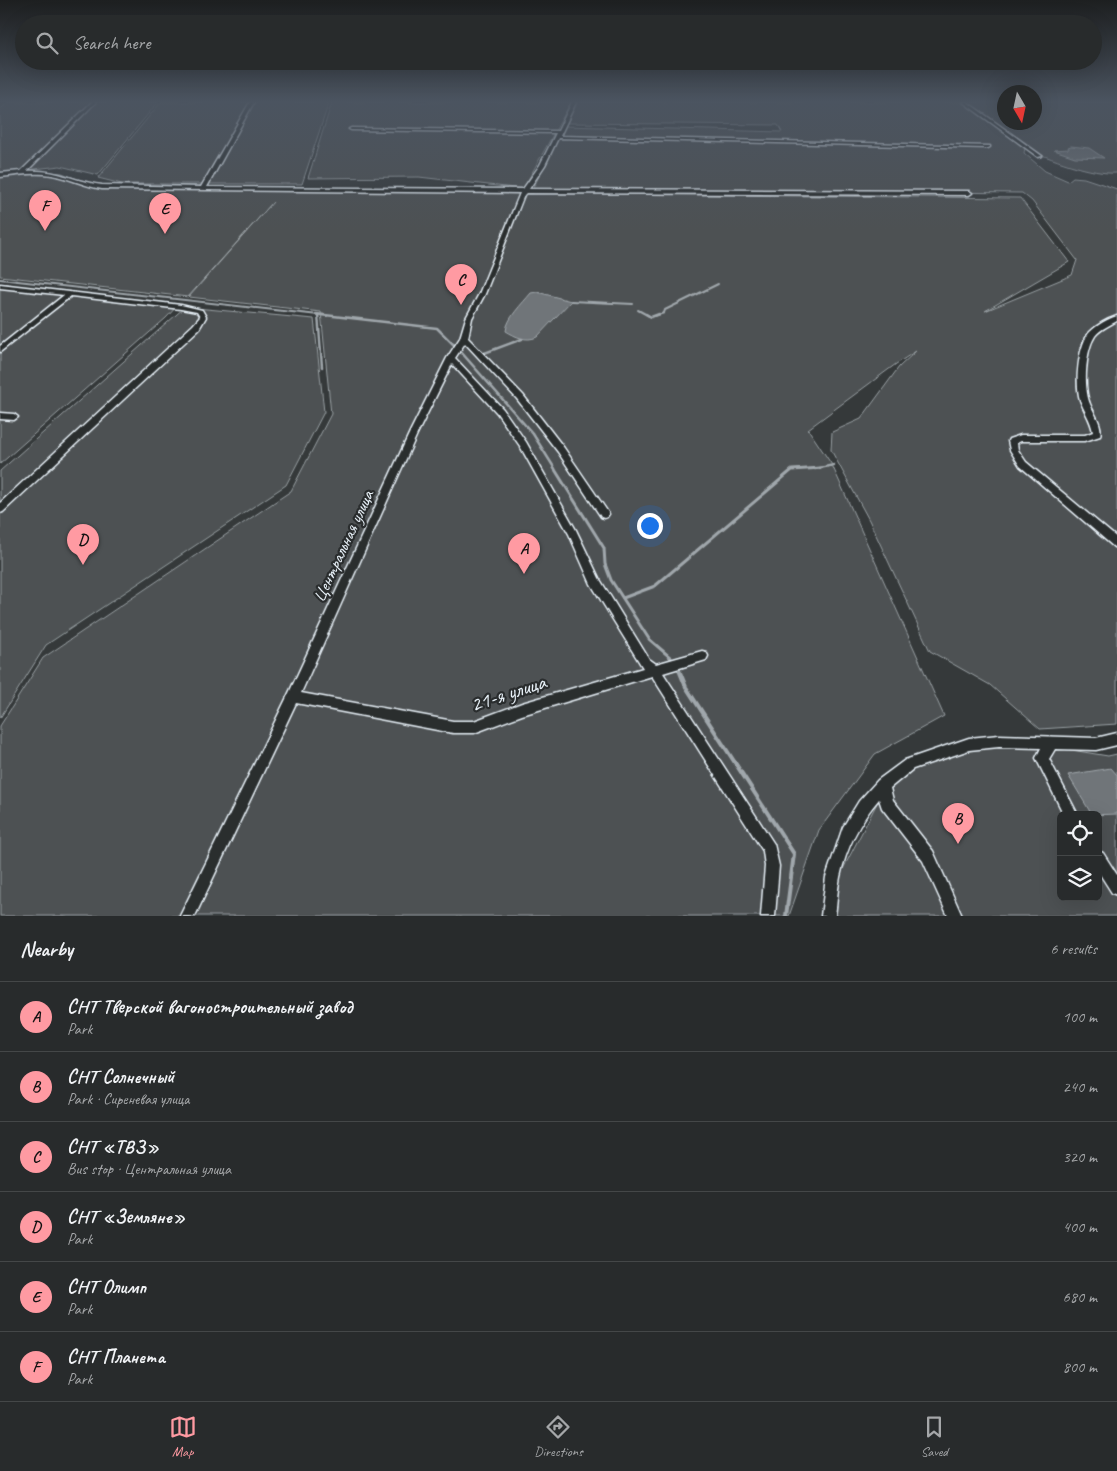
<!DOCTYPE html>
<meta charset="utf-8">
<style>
:root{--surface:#282b2c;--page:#303334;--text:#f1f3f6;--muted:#a5a7a9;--line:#444748;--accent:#ff9aa2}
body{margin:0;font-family:Caveat,sans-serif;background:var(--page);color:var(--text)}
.controls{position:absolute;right:15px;bottom:15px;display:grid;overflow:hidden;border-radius:8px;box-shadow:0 5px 20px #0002}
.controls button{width:45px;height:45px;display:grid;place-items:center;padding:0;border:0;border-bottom:1px solid var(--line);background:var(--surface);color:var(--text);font:25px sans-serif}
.compass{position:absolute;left:997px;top:85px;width:45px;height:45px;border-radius:50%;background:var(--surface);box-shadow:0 5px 20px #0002;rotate:171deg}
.you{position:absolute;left:649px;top:525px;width:18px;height:18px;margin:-12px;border:4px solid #fff;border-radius:50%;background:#1a73e8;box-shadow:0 0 0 8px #1a73e833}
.badge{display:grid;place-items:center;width:32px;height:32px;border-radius:50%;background:var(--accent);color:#111;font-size:16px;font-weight:700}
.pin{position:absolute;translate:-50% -41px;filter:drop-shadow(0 1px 2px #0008)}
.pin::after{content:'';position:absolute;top:26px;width:18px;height:15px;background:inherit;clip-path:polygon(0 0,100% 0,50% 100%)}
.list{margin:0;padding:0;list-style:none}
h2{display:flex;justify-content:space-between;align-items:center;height:65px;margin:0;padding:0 20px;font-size:21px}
h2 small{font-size:16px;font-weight:400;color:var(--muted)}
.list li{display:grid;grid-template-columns:32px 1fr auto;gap:15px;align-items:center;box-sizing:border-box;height:70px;padding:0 20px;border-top:1px solid var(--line)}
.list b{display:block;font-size:19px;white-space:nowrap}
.list p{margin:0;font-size:16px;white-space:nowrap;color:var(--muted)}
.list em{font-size:16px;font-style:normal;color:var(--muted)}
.icon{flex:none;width:28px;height:28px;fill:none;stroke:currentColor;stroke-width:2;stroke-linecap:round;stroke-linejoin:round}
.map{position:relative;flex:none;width:1117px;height:916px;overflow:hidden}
.search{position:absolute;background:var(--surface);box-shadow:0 5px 20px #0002;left:15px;right:15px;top:15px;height:55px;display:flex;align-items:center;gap:12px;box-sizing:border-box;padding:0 18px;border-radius:28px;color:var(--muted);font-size:19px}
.sheet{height:485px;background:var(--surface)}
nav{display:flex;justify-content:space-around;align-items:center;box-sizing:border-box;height:70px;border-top:1px solid var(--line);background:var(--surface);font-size:14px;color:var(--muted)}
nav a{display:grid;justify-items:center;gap:2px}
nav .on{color:var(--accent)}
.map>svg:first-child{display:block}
.green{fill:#4d5152;stroke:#9aa1a5;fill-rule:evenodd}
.water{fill:#707579;stroke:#a0a7ac}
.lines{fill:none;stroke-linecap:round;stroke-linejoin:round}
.stream-far3{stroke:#a0a7ac;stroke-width:2}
.stream-far2{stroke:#a0a7ac;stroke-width:2.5}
.stream-far1{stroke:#a0a7ac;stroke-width:3}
.stream{stroke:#a0a7ac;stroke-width:4}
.minor-casing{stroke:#e8f1f8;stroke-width:3}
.minor{fill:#2a2d2e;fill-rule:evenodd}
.labels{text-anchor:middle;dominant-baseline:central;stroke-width:4.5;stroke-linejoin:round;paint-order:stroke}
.street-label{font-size:18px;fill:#e8f1f8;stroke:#2a2d2e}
.near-street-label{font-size:21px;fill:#e8f1f8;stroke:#2a2d2e}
</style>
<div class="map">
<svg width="1117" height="916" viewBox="0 0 1117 916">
<rect width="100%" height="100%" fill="#35393a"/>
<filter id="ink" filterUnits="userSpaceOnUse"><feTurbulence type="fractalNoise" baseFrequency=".02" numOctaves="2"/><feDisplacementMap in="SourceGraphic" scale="10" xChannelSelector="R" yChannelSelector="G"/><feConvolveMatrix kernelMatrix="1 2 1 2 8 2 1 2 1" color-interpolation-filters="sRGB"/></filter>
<g filter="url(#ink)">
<g class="green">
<path d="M10,102h148l-60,73 -38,-9 -60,7v-64z"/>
<path d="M161,102h168l-27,82h-180l-24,-6z"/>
<path d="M332,102h239l-48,87 -104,-12 -111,1z"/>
<path d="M578,102h426v20h30l1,-20h82v71c-25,2 -69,-15 -92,-25l-1,5 21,18 23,10 5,-4 11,1 33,11v535l-77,5 -50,-44 -60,-34 -61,-131 -38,-70 1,-18 29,-13 38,-52 17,-16 -20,13 -88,65 24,36 112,251 -69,38 -56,76 -30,86h-789v-190l43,-68 248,-167 40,-77 -10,-102 -132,-15 84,-95 -85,95 -188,-21v-102l42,-3 20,2 26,10 29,3h85l82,5 736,7 49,64 -84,49 87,-36 5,-15 -45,-59 -10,-8 -489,-5 32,-62 217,6 -4,-7 -211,-2z"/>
<path d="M0,284l74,8 -74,56z"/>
<path d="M77,293l102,11 -13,14 -166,146v-112z"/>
<path d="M185,307l129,12 10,93 -38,73 -240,160 -46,73v-247z"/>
<path d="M1022,742l86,14 9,-2v162h-282l6,-43 50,-97 37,-18zM1061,815h37v82h-37z"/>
</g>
<g class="water">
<path d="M1071,146l18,2 15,10 -29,-1 -21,-7 15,-1 -1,-2z"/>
<path d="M537,292l34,9 -34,36c-11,5 -21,0 -31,-6 1,-13 16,-27 25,-38z"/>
<path d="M1111,768l6,7v39l-25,1 -24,-40z"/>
</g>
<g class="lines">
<g class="stream-far3">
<path d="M0,279l327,37"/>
<path d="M571,301l62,3"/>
<path d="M638,310l11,6"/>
<path d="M655,316l9,-3 1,-3 53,-26"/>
</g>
<g class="stream-far2">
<path d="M316,314l121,14 17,17"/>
<path d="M318,314l4,53"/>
<path d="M646,314l5,3 8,-3"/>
<path d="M461,352l72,82 22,35"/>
<path d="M482,354l40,-15"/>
<path d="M815,469l19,-4"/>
</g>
<g class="stream-far1">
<path d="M554,468l50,80 1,16 6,16 38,59 22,19"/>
<path d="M623,598l32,-12 137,-116 29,-2"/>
</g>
<path class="stream" d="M679,670l7,17 108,167 -8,62"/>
<g class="minor-casing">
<g id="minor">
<path d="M92,102h4l-69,69c30,-2 48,11 75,14l99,2 49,-85h4l-47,85 316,2 17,-24 16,-32 -205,-3 -2,-1 2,-1 207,3 14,-29h4l-16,34 430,10v1l-2,1 -430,-10 -13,27 -16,24 440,2 3,2 -3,2 -443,-2 -2,2 -39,99 -13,24 -4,20 55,57 41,53 43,63 2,3 -2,3 -3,1 -3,-1 -43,-65 -41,-53 -52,-56 -10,15 48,51 23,33 50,88 23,48 50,81 7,5 46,-13 4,1 2,4 -2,4 -43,13 111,171 5,22 -4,50h-14l4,-50 -2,-15 -111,-175 -130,39 -48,18h-21l-157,-30 -101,213h-15l109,-223 121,-261 37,-74 13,-20 6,-20 13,-24 41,-101 -418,-4c-18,-3 -33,-11 -50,-14 -17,-3 -35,0 -52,2v-4l21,-2zM452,364l45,49 23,33 49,88 22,50 52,84 -121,35 -48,18h-21l-152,-28 117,-261z"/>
<path d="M963,102h4l75,54 -4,1z"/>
<path d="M0,284l181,21 21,5 4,7 -7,12 -196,183 -3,1v-10l193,-178 7,-8 -3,-5 -16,-3 -110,-13 -71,56v-6l64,-51 -64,-7z"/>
<path d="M1117,316v5c-7,4 -17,8 -22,15 -10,15 -12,52 -5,68 4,10 13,21 10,32l-15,5h-64l-4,2 1,7 8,12 91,76v10l-3,-1 -94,-81 -10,-16 -2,-9 1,-2 12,-4h64l8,-3c-2,-12 -9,-21 -13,-32 -5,-17 -2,-55 10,-68 7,-7 18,-13 27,-16z"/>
<path d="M0,413l14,1 4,3 -4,3 -14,-1z"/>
<path d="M1117,733v12l-21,5 -41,-1 -6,10 29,56h-14l-28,-57 5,-10 -42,-1 -30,3 -56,19 -23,19 3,12 40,51 29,65h-14l-25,-55 -41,-53 -3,-9c-19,22 -33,49 -39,78 -3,13 -3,26 -5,39h-14l5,-39 17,-50 16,-26 19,-21 27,-20 64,-22 30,-3 97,3z"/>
<path d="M1098,851l5,2 14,22v20l-5,-2 -14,-22z"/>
</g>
</g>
<use href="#minor" class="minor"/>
</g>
</g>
<linearGradient id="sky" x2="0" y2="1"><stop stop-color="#1d1f20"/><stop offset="0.44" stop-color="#4b5460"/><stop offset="1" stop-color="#4b5460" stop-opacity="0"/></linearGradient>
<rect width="1117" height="230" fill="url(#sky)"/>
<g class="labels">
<g class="street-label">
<text transform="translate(343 546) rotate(-65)">Центральная улица</text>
</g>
<g class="near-street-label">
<text transform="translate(508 693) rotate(-18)">21-я улица</text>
</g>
</g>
</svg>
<div class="controls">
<button><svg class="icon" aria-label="locate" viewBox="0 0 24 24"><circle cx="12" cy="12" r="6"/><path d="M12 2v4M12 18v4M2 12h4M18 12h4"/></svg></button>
<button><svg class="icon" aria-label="layers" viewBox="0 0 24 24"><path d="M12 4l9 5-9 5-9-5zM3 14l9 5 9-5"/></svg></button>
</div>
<svg class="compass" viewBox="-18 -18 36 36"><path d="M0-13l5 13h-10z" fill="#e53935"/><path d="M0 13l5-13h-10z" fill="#a5a7a9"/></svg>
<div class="you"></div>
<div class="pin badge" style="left:524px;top:574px">A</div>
<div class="pin badge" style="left:958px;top:844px">B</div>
<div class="pin badge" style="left:461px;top:305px">C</div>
<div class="pin badge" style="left:83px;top:565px">D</div>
<div class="pin badge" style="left:165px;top:234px">E</div>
<div class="pin badge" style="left:45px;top:231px">F</div>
<div class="search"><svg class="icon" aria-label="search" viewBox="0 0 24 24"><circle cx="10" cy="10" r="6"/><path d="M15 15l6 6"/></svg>Search here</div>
</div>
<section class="sheet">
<h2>Nearby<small>6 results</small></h2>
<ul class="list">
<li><span class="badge">A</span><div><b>СНТ Тверской вагоностроительный завод</b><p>Park</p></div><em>100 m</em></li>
<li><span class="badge">B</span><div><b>СНТ Солнечный</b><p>Park · Сиреневая улица</p></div><em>240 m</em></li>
<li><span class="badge">C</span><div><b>СНТ «ТВЗ»</b><p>Bus stop · Центральная улица</p></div><em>320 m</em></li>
<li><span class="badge">D</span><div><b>СНТ «Земляне»</b><p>Park</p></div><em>400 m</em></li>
<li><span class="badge">E</span><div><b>СНТ Олимп</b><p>Park</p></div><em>680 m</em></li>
<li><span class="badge">F</span><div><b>СНТ Планета</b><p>Park</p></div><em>800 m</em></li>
</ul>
</section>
<nav>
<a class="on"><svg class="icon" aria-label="map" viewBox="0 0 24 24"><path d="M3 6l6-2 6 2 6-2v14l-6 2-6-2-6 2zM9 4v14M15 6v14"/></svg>Map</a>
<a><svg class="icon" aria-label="directions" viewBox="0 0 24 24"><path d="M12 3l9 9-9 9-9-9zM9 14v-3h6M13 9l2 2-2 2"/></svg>Directions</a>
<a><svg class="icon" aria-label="saved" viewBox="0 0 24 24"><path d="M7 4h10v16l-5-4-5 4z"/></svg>Saved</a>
</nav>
